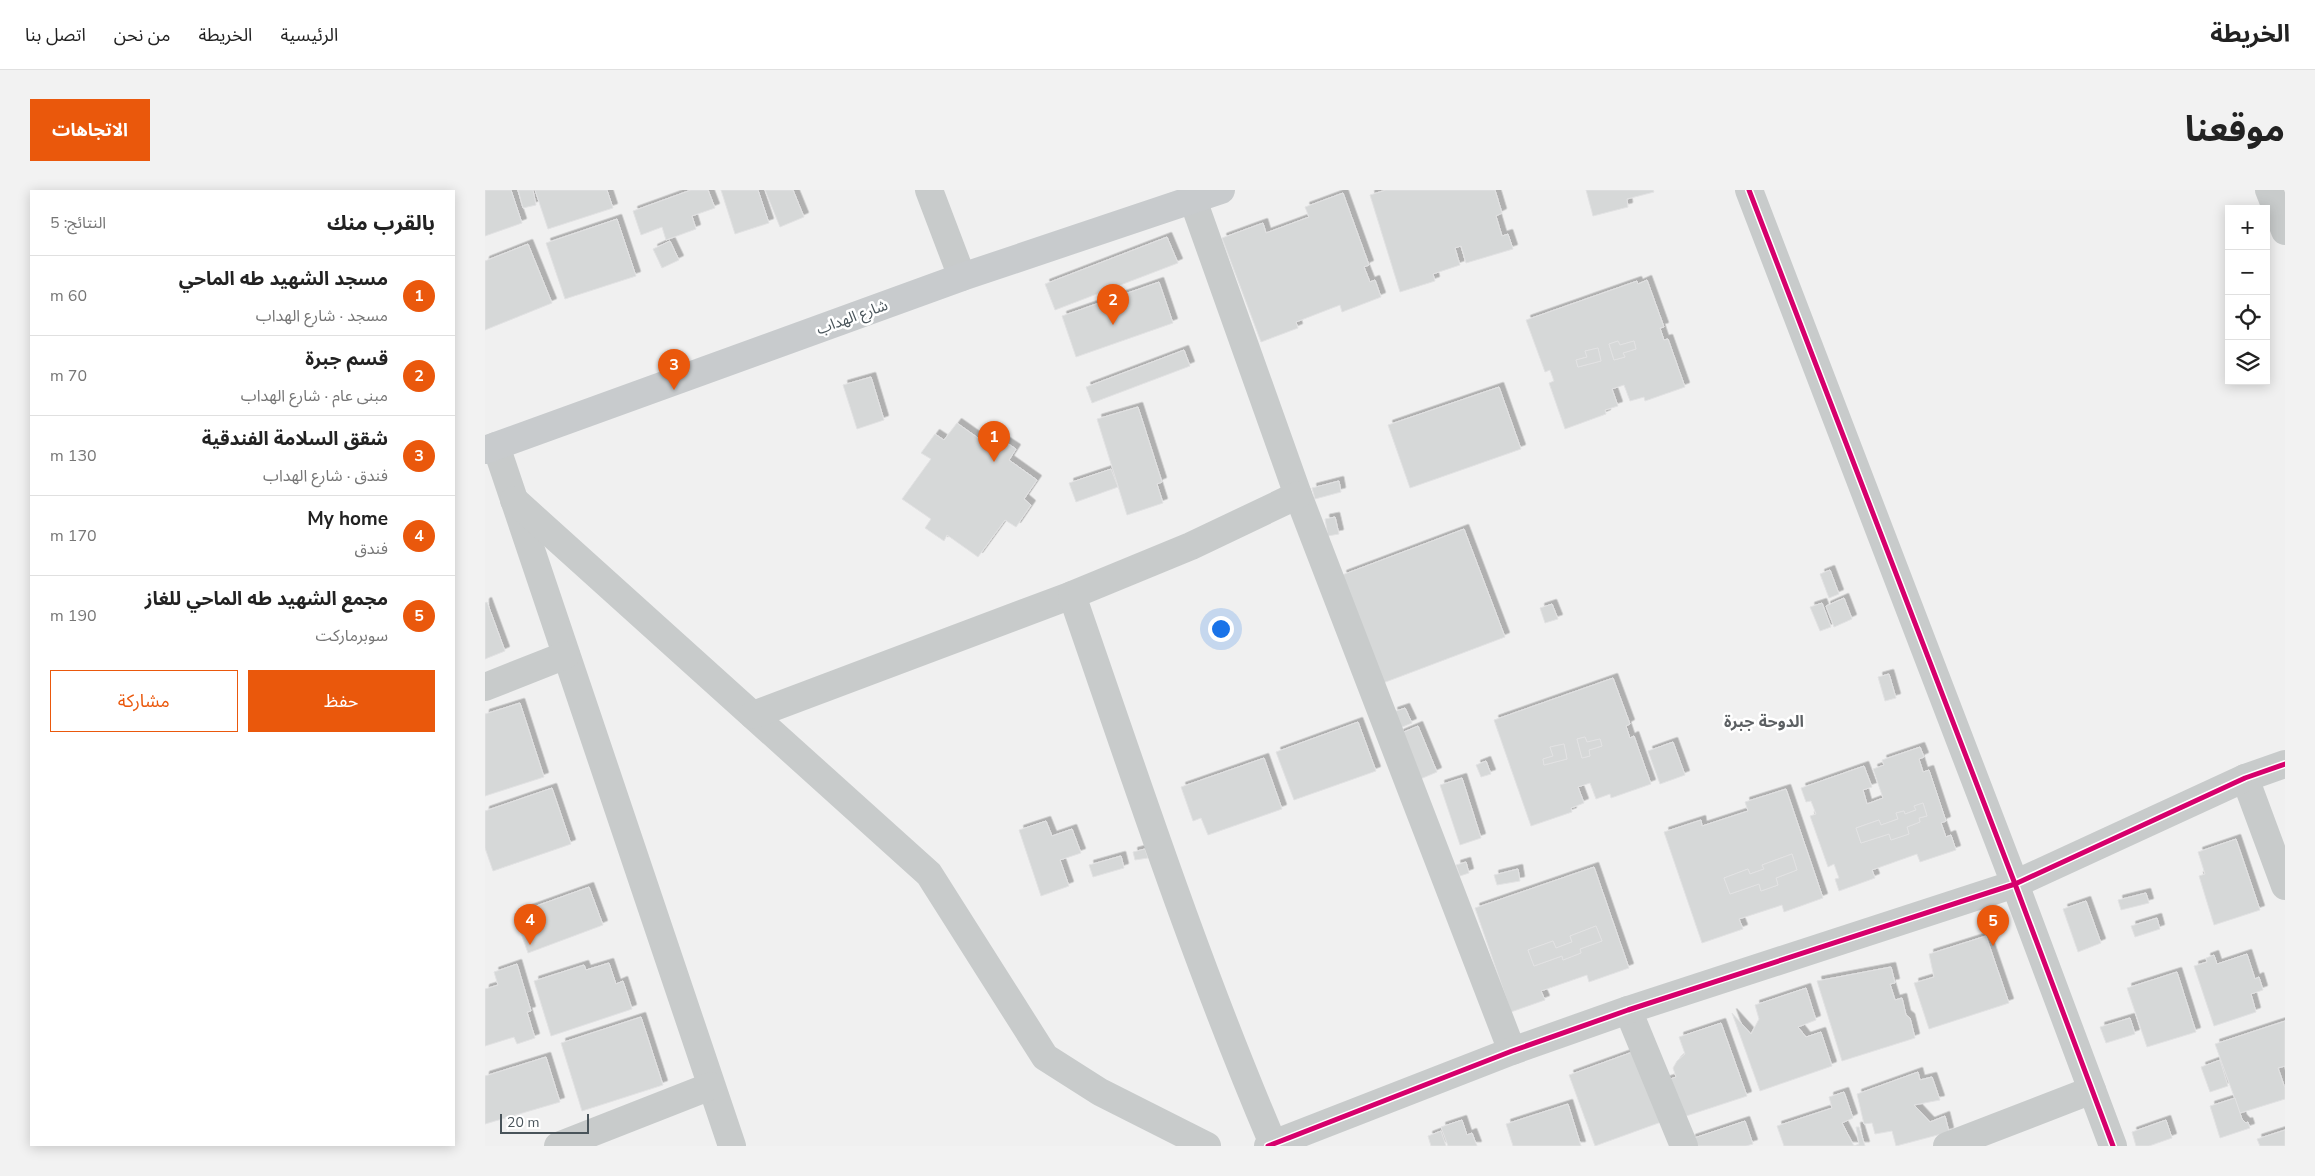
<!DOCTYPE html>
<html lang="ar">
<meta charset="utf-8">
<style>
:root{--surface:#fff;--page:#f2f2f2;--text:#222;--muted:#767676;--line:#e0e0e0;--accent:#ea580c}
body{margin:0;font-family:"Nunito Sans","Noto Sans Arabic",sans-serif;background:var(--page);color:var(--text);direction:rtl}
.controls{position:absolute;right:15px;top:15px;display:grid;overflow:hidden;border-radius:0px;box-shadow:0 2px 12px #0003}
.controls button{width:45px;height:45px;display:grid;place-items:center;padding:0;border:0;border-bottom:1px solid var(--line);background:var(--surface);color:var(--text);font:25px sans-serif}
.scale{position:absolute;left:15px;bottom:12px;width:89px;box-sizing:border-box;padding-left:5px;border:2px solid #49545a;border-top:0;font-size:14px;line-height:18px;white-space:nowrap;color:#49545a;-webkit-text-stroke:4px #fff;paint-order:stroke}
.you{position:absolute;left:735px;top:438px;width:18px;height:18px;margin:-12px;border:4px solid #fff;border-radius:50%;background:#1a73e8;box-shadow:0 0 0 8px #1a73e833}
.badge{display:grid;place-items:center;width:32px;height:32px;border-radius:50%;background:var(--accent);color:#fff;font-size:16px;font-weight:700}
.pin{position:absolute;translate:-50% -41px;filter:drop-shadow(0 1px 2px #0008)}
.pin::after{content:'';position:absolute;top:26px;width:18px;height:15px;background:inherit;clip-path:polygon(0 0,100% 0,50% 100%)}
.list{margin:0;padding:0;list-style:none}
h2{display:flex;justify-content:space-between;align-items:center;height:65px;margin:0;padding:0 20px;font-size:21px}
h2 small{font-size:16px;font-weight:400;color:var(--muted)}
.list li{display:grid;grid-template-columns:32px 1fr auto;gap:15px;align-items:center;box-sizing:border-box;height:80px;padding:0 20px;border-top:1px solid var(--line)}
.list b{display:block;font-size:19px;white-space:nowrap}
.list p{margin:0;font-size:16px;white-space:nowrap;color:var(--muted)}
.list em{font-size:16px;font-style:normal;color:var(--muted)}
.actions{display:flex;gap:10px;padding:15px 20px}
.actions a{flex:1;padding:11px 0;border:1px solid var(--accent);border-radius:0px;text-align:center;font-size:18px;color:var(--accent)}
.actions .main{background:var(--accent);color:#fff}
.icon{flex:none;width:28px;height:28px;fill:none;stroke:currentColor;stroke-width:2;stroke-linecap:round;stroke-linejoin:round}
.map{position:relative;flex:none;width:1800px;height:956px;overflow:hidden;direction:ltr;border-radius:0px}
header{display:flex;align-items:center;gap:30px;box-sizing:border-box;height:70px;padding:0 25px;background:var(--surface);border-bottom:1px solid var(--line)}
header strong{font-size:24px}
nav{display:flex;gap:28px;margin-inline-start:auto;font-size:18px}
.intro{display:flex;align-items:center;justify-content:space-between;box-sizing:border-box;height:120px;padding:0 30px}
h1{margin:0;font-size:35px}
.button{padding:12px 22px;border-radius:0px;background:var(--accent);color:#fff;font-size:18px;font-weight:700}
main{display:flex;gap:30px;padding:0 30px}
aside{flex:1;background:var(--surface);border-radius:0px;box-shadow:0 2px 12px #0003}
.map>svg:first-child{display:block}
.building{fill:#d6d8d8;stroke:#e2e2e3;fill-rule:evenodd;filter:url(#shadow)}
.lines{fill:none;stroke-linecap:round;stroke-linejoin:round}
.street{stroke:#c8cbcb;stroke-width:28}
.secondary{stroke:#c8cbcd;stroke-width:28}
.cycleway-casing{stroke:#fff;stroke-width:8}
.cycleway{stroke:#d6006c;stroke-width:5}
.labels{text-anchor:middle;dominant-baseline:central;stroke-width:5;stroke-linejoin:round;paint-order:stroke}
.street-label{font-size:15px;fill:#49545a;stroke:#fff}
.neighbourhood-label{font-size:16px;font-weight:bold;fill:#5c6063;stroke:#fff}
</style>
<header>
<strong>الخريطة</strong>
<nav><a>الرئيسية</a><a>الخريطة</a><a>من نحن</a><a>اتصل بنا</a></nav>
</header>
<div class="intro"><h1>موقعنا</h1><a class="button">الاتجاهات</a></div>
<main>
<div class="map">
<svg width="1800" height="956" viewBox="0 0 1800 956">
<defs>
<filter id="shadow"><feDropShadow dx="4.5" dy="-4.5" stdDeviation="0" flood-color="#0004"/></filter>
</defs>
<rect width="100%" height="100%" fill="#f0f0f0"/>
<g class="building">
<path d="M0,0h26l11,33 -37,13z"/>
<path d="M33,0h15l3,15 -13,3z"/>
<path d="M50,0h72l6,18 -65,21z"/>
<path d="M206,0h17l7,18 -23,8 4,13 -30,11 -4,-13 -21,8 -8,-24z"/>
<path d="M236,0h37l11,33 -34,11z"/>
<path d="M280,0h28l11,27 -24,10z"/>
<path d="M901,0h109l7,23 -6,3 6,20 6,-2 5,15 -47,14 -5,-17 -6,2 5,17 -27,9 2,7 -35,11 -30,-97z"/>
<path d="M1101,0h67l1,2 -27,7 1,8 -35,9z"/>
<path d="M858,3l26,72 -5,2 6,15 5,-2 6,17 -39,15 -2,-7 -44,17 2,6 -37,14 -39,-104 41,-15 3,10 43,-16 -4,-10z"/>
<path d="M132,29l19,57 -71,23 -19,-56z"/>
<path d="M682,47l11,26 -123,47 -10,-26z"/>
<path d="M185,51l9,19 -17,8 -9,-19z"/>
<path d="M43,54l24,59 -67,27v-69z"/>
<path d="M1162,90l17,47 -4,1 4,12 4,-1 17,48 -40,14 -1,-4 -14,4 -6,-16 -12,4 6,17 -13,4 1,4 -41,15 -16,-46 5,-2 -4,-11 -5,2 -19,-52 111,-39 1,3zM1133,151l2,4 14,-4 2,8 -13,4 2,4 -11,3 -5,-16zM1113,158l3,13 -23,6 -2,-7 11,-3 -2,-6z"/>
<path d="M674,92l14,41 -97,34 -14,-41z"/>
<path d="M1133,151l2,4 14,-4 2,8 -13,4 2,4 -11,3 -5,-16z"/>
<path d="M1113,158l3,13 -23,6 -2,-7 11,-3 -2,-6z"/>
<path d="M699,160l6,16 -98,37 -6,-16z"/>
<path d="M386,187l13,43 -27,9 -14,-44z"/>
<path d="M1014,197l22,62 -111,39 -22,-63z"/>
<path d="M653,217l24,75 -5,2 6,19 -36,12 -30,-96z"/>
<path d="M472,233l31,22 7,-10 21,14 -7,11 28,20 -13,19 7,6 -15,22 -11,-7 -27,37 -31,-22 -3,6 -19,-13 6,-9 -29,-20 29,-40 -10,-6 14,-19 9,6z"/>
<path d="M626,279l7,18 -42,15 -7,-19z"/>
<path d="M854,291l2,11 -26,7 -3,-11z"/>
<path d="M850,327l4,17 -11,2 -3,-17z"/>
<path d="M979,339l41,108 -122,46 -41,-108z"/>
<path d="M1345,380l9,24 -10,4 -9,-24z"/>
<path d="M1359,408l8,21 -18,8 -8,-21z"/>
<path d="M2,412l18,49 -20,8v-56z"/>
<path d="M1337,413l9,24 -11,4 -10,-24z"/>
<path d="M1067,414l6,15 -13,4 -5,-15z"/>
<path d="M1404,484l7,24 -11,3 -7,-24z"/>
<path d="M1128,488l17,46 -4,2 4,12 4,-2 17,48 -40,14 -1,-4 -14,5 -6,-16 -12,4 6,16 -13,5 1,4 -41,14 -37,-106zM1100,547l2,5 13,-3 2,7 -13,4 1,6 -8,2 -5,-19zM1079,554l3,15 -23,6 -1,-6 10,-3 -3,-9z"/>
<path d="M35,513l24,74 -59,19v-82z"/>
<path d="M920,518l7,15 -12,5 -7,-16z"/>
<path d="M873,532l18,49 -82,29 -18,-48z"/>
<path d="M933,536l19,46 -19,8 -19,-46z"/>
<path d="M1100,547l2,5 13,-3 2,7 -13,4 1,6 -8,2 -5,-19z"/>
<path d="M1188,552l12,33 -25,9 -12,-33z"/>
<path d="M1079,554l3,15 -23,6 -1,-6 10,-3 -3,-9z"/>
<path d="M1435,557l4,10 -5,2 4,13 6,-2 17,51 -5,2 5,14 5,-2 5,15 -36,12 -3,-8 -45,16 3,8 -36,13 -4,-12 4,-1 -5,-14 -6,3 -18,-51 6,-2 -5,-13 -5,1 -5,-14 63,-22 8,21 -9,3 4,14 16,-6 -10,-29 11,-4 -2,-5zM1438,613l4,13 -8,2 1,4 -13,5 2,7 -18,6 -2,-6 -28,9 -5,-15 23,-8 2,5 17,-6 -2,-6 8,-2 1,3 11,-4 -2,-4z"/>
<path d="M779,568l18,51 -74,26 -7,-17 -8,3 -12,-34z"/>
<path d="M1001,571l5,13 -10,3 -5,-12z"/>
<path d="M977,588l19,60 -21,7 -20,-60z"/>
<path d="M67,598l19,56 -78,27 -8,-23v-37z"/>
<path d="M1301,599l37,109 -39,14 -2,-7 -43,14 4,10 -41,14 -38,-111 37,-12 1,6 46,-15 -3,-9zM1307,664l5,16 -21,8 2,7 -17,6 -2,-7 -29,10 -6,-16 24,-9 2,5 14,-5 -2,-4z"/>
<path d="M1438,613l4,13 -8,2 1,4 -13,5 2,7 -18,6 -2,-6 -28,9 -5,-15 23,-8 2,5 17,-6 -2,-6 8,-2 1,3 11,-4 -2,-4z"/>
<path d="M561,631l6,15 20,-7 9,24 -21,7 9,26 -28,10 -22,-66z"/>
<path d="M1751,649l24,71 -46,15 -15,-49 6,-2 -7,-22z"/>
<path d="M660,659l3,9 -13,2 -2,-8z"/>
<path d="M1307,664l5,16 -21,8 2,7 -17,6 -2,-7 -29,10 -6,-16 24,-9 2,5 14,-5 -2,-4z"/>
<path d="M636,666l3,12 -31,9 -4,-12z"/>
<path d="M981,672l3,11 -9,3 -4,-11z"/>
<path d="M1109,677l35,101 -40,14 -2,-7 -46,16 4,9 -34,12 -36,-104zM1111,736l6,15 -22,8 1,4 -18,7 -1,-4 -28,10 -6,-16 25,-9 3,7 16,-6 -2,-6z"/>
<path d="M1033,679l2,12 -23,4 -3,-10z"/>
<path d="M104,697l14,38 -75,28 -14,-39z"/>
<path d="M1661,703l3,10 -28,7 -3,-10z"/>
<path d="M1601,711l15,42 -23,9 -15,-43z"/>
<path d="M1672,728l3,11 -25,8 -4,-11z"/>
<path d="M1111,736l6,15 -22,8 1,4 -18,7 -1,-4 -28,10 -6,-16 25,-9 3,7 16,-6 -2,-6z"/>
<path d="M1501,746l23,67 -80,26 -15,-46 20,-6 -5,-23z"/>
<path d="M1762,764l8,25 4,-2 4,13 -12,4 5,18 -42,14 -20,-60 13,-4 -1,-4 8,-3 3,9z"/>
<path d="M124,773l7,21 7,-3 9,28 -81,27 -17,-55 50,-16 2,5z"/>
<path d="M32,774l14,47 -4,1 8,26 -18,6 -3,-7 -29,9v-57l13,-4 -4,-13z"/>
<path d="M1406,777l4,16 -5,1 5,16 7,-2 4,17 4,3 5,20 -73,23 -25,-80z"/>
<path d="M1692,782l19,60 -49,15 -20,-59z"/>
<path d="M1321,798l10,32 -18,7 8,10 15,-5 11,34 -72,25 -28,-78 19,21 8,-15 -4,-14z"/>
<path d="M156,827l22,68 -81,26 -21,-68z"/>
<path d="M1645,828l5,16 -29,9 -6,-16z"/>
<path d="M1800,831v45l-7,2 7,20v11l-45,14 -25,-69z"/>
<path d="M1236,833l26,73 -70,23 -13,-38 12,-4 -3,-9 4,-7 8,-7 -6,-17z"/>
<path d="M1153,860l26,71 -69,25 -26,-71z"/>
<path d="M61,867l14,45 -75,22v-48z"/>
<path d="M1735,870l8,26 -18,6 -9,-25z"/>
<path d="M1433,882l2,8 12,-3 8,23 -26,5 16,17 15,-6 4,16 -53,14 -4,-15 -17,3 -3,-11 -8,1 -7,-30z"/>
<path d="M1359,902l9,26 -11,5 12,23 5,-2 -3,-17h3l6,19h-81l-7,-20 55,-18 -3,-11z"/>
<path d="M1750,908l7,21 4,4 2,-1 2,6 -30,10 -10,-32z"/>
<path d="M1083,914l13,42h-68l-7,-22z"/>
<path d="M977,930l5,15 5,-2 5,13h-29l-7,-19z"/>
<path d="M1681,930l6,18 -23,8h-13l-4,-14z"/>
<path d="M1260,931l8,23 -7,2h-53l-2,-7z"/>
<path d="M1800,940v16h-25l-3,-7z"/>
<path d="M956,941l5,15h-15l-3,-10z"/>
</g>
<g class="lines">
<g class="street">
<path d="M444,0l33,87"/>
<path d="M1264,0l266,694 98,262"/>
<path d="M1784,0l16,41"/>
<path d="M708,10l105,295 214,556"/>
<path d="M11,256l236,700"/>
<path d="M29,310l415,374 116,183 55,35 107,54"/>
<path d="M0,497l81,-32"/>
<path d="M268,525l319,-120"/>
<path d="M1760,588l40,108"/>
<path d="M1143,820l56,136"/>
<path d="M73,956l153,-60"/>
<path d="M783,956l244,-95 116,-41 387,-126 230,-106 40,-14"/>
<path d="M789,956c-77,-180 -138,-366 -202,-551l119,-49 107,-51"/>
<path d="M1462,956l145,-56"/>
</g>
<path class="secondary" d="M0,260l477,-173 259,-87"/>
<g class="cycleway-casing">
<g id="cycleway">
<path d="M1264,0l266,694 98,262"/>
<path d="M783,956l244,-95 116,-41 387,-126 230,-106 40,-14"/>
</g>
</g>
<use href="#cycleway" class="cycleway"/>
</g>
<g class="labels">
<g class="street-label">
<text transform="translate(367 127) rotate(-20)">شارع الهداب</text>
</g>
<g class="neighbourhood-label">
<text x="1279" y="532">الدوحة جبرة</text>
</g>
</g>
</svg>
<div class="controls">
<button>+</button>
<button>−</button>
<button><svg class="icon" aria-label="locate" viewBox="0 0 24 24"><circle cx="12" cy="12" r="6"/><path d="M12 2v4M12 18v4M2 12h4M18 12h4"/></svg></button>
<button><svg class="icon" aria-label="layers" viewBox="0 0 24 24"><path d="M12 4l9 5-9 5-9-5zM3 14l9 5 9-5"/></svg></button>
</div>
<div class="scale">20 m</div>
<div class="you"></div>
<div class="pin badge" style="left:509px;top:272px">1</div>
<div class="pin badge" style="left:628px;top:135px">2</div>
<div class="pin badge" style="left:189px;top:200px">3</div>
<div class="pin badge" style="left:45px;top:755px">4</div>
<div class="pin badge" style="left:1508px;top:756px">5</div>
</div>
<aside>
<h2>بالقرب منك<small>النتائج: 5</small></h2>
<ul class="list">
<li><span class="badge">1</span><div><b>مسجد الشهيد طه الماحي</b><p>مسجد · شارع الهداب</p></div><em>60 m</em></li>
<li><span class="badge">2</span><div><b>قسم جبرة</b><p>مبنى عام · شارع الهداب</p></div><em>70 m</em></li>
<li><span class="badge">3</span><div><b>شقق السلامة الفندقية</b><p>فندق · شارع الهداب</p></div><em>130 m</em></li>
<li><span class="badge">4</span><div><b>My home</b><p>فندق</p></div><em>170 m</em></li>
<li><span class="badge">5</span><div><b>مجمع الشهيد طه الماحي للغاز</b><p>سوبرماركت</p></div><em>190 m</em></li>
</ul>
<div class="actions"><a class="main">حفظ</a><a>مشاركة</a></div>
</aside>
</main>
